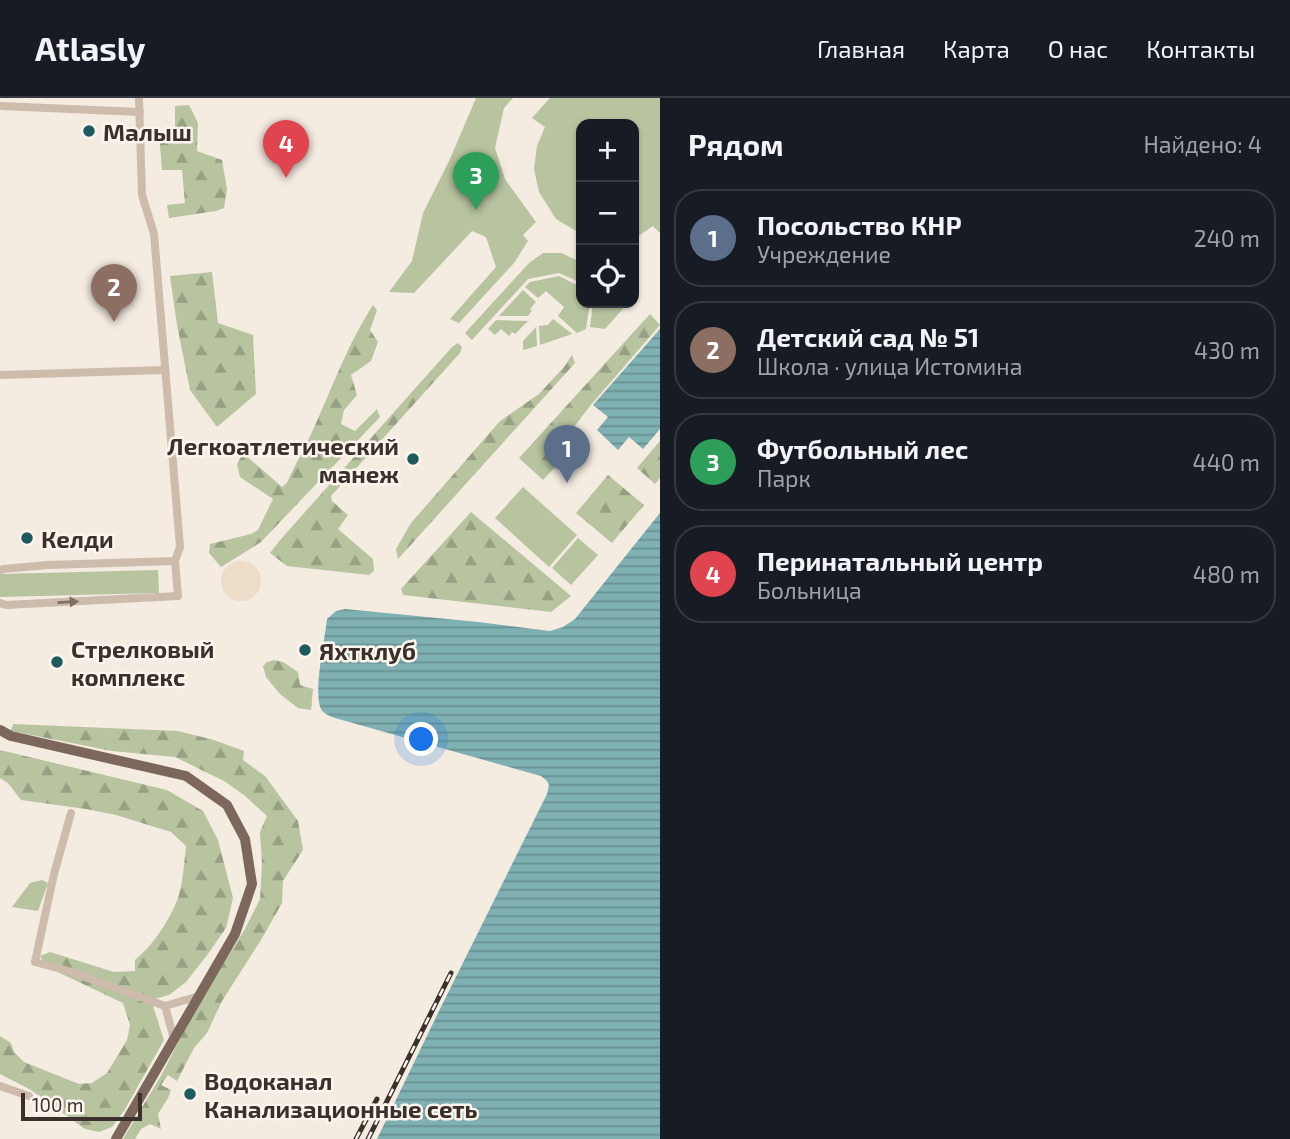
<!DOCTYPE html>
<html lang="ru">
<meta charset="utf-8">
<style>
:root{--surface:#171b24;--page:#20242c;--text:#f1f3f6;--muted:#9ea1a6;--line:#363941;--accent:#92aeb2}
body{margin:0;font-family:"Exo 2",sans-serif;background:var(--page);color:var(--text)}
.controls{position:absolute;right:21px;top:21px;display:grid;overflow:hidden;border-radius:14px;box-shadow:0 2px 5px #0004}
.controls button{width:63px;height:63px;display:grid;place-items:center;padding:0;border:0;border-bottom:2px solid var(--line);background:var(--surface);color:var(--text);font:35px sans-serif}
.scale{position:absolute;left:21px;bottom:18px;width:121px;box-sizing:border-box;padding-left:7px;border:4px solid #3b302b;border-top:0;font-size:19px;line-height:24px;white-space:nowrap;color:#3b302b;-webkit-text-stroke:5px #fbf5ee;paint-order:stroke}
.you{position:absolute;left:422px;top:642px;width:24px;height:24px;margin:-18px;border:5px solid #fff;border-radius:50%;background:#1a73e8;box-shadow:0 0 0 10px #1a73e833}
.badge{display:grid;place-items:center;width:46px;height:46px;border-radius:50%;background:var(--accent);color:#fff;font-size:23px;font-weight:700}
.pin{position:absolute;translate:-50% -58px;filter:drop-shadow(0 2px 4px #0008)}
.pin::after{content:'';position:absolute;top:37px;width:24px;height:21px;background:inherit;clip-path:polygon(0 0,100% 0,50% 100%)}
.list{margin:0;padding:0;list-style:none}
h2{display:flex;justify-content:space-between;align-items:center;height:91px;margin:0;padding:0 28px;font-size:30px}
h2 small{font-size:23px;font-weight:400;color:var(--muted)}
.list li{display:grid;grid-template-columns:46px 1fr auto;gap:21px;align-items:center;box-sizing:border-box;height:98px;margin:0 14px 14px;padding:0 14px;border:2px solid var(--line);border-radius:28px}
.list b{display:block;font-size:26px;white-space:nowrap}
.list p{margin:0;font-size:23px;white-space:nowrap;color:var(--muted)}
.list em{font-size:23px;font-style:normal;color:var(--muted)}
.icon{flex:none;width:38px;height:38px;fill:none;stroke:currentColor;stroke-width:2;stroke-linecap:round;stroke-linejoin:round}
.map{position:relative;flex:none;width:660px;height:1041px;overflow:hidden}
header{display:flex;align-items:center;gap:42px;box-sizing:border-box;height:98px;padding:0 35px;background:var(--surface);border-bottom:2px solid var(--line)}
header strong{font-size:33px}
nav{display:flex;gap:38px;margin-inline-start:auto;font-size:24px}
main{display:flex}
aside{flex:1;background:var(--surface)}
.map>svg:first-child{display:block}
.green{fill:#b8c4a0}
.forest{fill:url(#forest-firs)}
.plaza{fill:#ecdcc8}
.water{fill:url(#water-rules)}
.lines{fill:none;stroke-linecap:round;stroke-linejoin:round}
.minor{stroke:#cdbbac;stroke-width:8}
.major{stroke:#7d675c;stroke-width:10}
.rail-casing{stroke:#3b302b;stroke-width:5}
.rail{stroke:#fbf5ee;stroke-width:2.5;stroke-dasharray:8;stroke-linecap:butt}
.oneway{fill:#7d6f65}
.poi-dot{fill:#1f5a5e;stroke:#fbf5ee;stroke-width:2.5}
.labels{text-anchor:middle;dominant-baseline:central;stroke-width:5;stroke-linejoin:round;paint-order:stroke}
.poi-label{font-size:24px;font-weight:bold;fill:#3b302b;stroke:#fbf5ee;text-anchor:start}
</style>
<header>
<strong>Atlasly</strong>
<nav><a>Главная</a><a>Карта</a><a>О нас</a><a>Контакты</a></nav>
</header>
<main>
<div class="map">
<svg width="660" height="1041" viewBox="0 0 660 1041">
<defs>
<pattern id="forest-firs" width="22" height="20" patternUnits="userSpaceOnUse" patternTransform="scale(1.75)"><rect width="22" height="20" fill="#b8c4a0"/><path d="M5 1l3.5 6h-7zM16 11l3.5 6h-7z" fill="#97a083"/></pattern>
<pattern id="water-rules" width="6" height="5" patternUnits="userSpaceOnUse" patternTransform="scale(1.75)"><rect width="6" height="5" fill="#7fb0b2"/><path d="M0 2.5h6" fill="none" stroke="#699091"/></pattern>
</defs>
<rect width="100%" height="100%" fill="#f4ebe1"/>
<g class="green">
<path d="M476,0h37l-9,10 -9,40 10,31 31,43 -13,13 5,6 -14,22 -55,60 -9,-4 46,-52 -10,-30 -14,-6 -58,62 -25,-1 23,-31 11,-48 27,-54z"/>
<path d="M550,0h110v135l-7,-7 -16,11h-3v-113h-53v110l-25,-15 -17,-27 -5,-23 3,-23 8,-19 -13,-9z"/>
<path d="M543,155h18l20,9v21l-22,-10 -31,6 -56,61 -7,-7 64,-70z"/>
<path d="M559,178l22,11v16h9l-4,26 -9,4 -19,-17 6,-9 -18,-16 -8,7 -13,-11 5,-5z"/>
<path d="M523,192l13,12 -6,7 2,2 -4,5h-29z"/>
<path d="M593,205h35l-23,26 -15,-2z"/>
<path d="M553,221l19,15 -32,11 -1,-19 9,-1z"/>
<path d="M496,222l32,1 -13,13 -3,-2 -3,4 -8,-7 -6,6 -7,-6z"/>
<path d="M536,229l1,19 -14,4v-9z"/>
<path d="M523,389l54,48 -28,32 -54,-49z"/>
<path d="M578,440l20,17 -27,30 -19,-17z"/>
<path d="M158,472l1,23 -159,4v-23z"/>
<path d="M42,782l6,3 -10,28 -26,-4 18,-24z"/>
</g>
<g class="forest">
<path d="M189,7l9,18 -1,28 25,9 5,29 -3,19 -8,3 -47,7 -2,-13 18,-2 -3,-33h-20l-3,-36 16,-2v-26z"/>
<path d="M212,174l6,51 35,12 3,59 -39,33 -27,-37 -13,-65 -7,-49z"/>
<path d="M373,207l4,5 -7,20 8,12 -7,19 -20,14 6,20 -13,15 -3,14 14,7 22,-22 3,8 -119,125 -40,25 -12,-14 1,-9 41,-10 7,-4 15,-31 -33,-22 -3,-13 6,-11 39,34 5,-4c6,-14 13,-27 20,-40 22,-46 38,-95 66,-138z"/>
<path d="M650,216l10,11 -70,81 -22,29 6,12 -31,33 -24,-22z"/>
<path d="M458,245l4,4 -2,6 -129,143 1,5 16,14 -10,14 35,30 1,12 -5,4 -82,-9 -17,-13 11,-14 171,-192z"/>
<path d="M572,257l3,8 -177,196 -2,-10 15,-26 89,-102 39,-27 25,-27z"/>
<path d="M660,343v37l-5,6 -18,-16z"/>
<path d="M608,377l36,30 -32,38 -36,-30z"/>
<path d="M471,414l100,84 -20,16 -148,-17 -2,-6z"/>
<path d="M274,562l9,2 15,10 2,13 13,4 -2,21 -13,-2 -18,-14 -14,-17 -3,-11 4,-4z"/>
<path d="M13,626l165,7 36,9 30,11 -1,9 22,16 33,45 5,29 -20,31 -1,22 -21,37 -39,61 -15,32 -13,15 -17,33 -9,-6 -7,10 10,5 -3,8 -10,16 3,15 -11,-5 -9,5 -6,10h-12l39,-65 32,-63 51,-82 15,-30 2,-35 -2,-32 7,-16 -23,-21 -20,-14 -49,-24 -63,-6 -101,-20z"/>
<path d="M0,652l167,40 36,21 15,29 15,58 -7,30 -18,26 -22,28 -17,13 -18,5 13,40 -40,71 -12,16 -13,5 -14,-3 -54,-39 -31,-16v-38l11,7 3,9 10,10 55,22 13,-1 15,-10 20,-33 3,-15 -7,-22 -76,-36 -7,-11 10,-4 64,20 21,-1v-11c18,-15 32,-36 42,-59 6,-16 7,-37 9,-55l-15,-14 -55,-17 -30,-6 -65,-9 -13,-17 -8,-5z"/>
</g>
<circle class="plaza" cx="241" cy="483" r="20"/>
<g class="water">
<path d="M660,231v100l-17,20 -14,-12 -11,13 -21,-20 11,-13 -15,-12z"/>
<path d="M660,415v626h-283l61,-126 109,-219 2,-9 -2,-4 -6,-5 -206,-58c-5,-2 -11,-4 -14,-9 -8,-17 4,-70 6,-90l9,-8 9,-2 133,13 72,9 13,-4 12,-8z"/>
</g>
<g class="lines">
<g class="minor">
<path d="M0,8l140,6"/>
<path d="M0,277l165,-5"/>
<path d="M0,473l3,-2 45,-4 127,-4"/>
<path d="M0,505l6,2 172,-9 -3,-35 5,-14 -26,-313 -12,-39 -3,-97"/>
<path d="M71,715l-17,61 -19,88 37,10 93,34 34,-10"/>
<path d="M165,908l9,33"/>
<path d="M0,988l29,10"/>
</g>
<path class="major" d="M0,632l11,6 175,40 41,29 18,34 7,45 -17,50 -119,205"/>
<g class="rail-casing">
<g id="rail">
<path d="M356,1041l21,-40"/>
<path d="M368,1041l83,-166"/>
</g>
</g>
<use href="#rail" class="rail"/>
</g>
<defs><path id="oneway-solid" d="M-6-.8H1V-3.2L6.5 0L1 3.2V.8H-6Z" transform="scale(1.75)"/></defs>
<use class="oneway" href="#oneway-solid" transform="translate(68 504) rotate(-3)"/>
<g class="poi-dot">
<circle cx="89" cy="33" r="7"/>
<circle cx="413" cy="361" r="7"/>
<circle cx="27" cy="440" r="7"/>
<circle cx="305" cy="552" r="7"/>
<circle cx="57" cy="564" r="7"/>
<circle cx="190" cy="996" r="7"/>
</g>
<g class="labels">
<g class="poi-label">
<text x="103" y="33">Малыш</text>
<text x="399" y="347" text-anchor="end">Легкоатлетический<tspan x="399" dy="28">манеж</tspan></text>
<text x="41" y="440">Келди</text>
<text x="71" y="550">Стрелковый<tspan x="71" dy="28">комплекс</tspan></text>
<text x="319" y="552">Яхтклуб</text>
<text x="204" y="982">Водоканал<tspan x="204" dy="28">Канализационные сеть</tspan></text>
</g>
</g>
</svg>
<div class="controls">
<button>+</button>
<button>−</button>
<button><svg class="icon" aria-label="locate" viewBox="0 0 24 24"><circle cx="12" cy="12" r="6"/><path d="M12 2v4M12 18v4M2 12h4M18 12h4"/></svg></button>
</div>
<div class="scale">100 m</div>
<div class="you"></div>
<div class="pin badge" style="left:567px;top:385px;background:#5c6f8a">1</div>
<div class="pin badge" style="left:114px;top:224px;background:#8d6e63">2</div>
<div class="pin badge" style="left:476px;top:112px;background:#2e9e5b">3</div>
<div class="pin badge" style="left:286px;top:80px;background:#e0444e">4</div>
</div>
<aside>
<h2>Рядом<small>Найдено: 4</small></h2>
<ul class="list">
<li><span class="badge" style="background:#5c6f8a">1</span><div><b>Посольство КНР</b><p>Учреждение</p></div><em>240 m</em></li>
<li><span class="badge" style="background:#8d6e63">2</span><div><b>Детский сад № 51</b><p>Школа · улица Истомина</p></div><em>430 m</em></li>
<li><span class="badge" style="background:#2e9e5b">3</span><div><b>Футбольный лес</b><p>Парк</p></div><em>440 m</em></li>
<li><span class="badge" style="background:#e0444e">4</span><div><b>Перинатальный центр</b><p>Больница</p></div><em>480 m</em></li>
</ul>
</aside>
</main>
